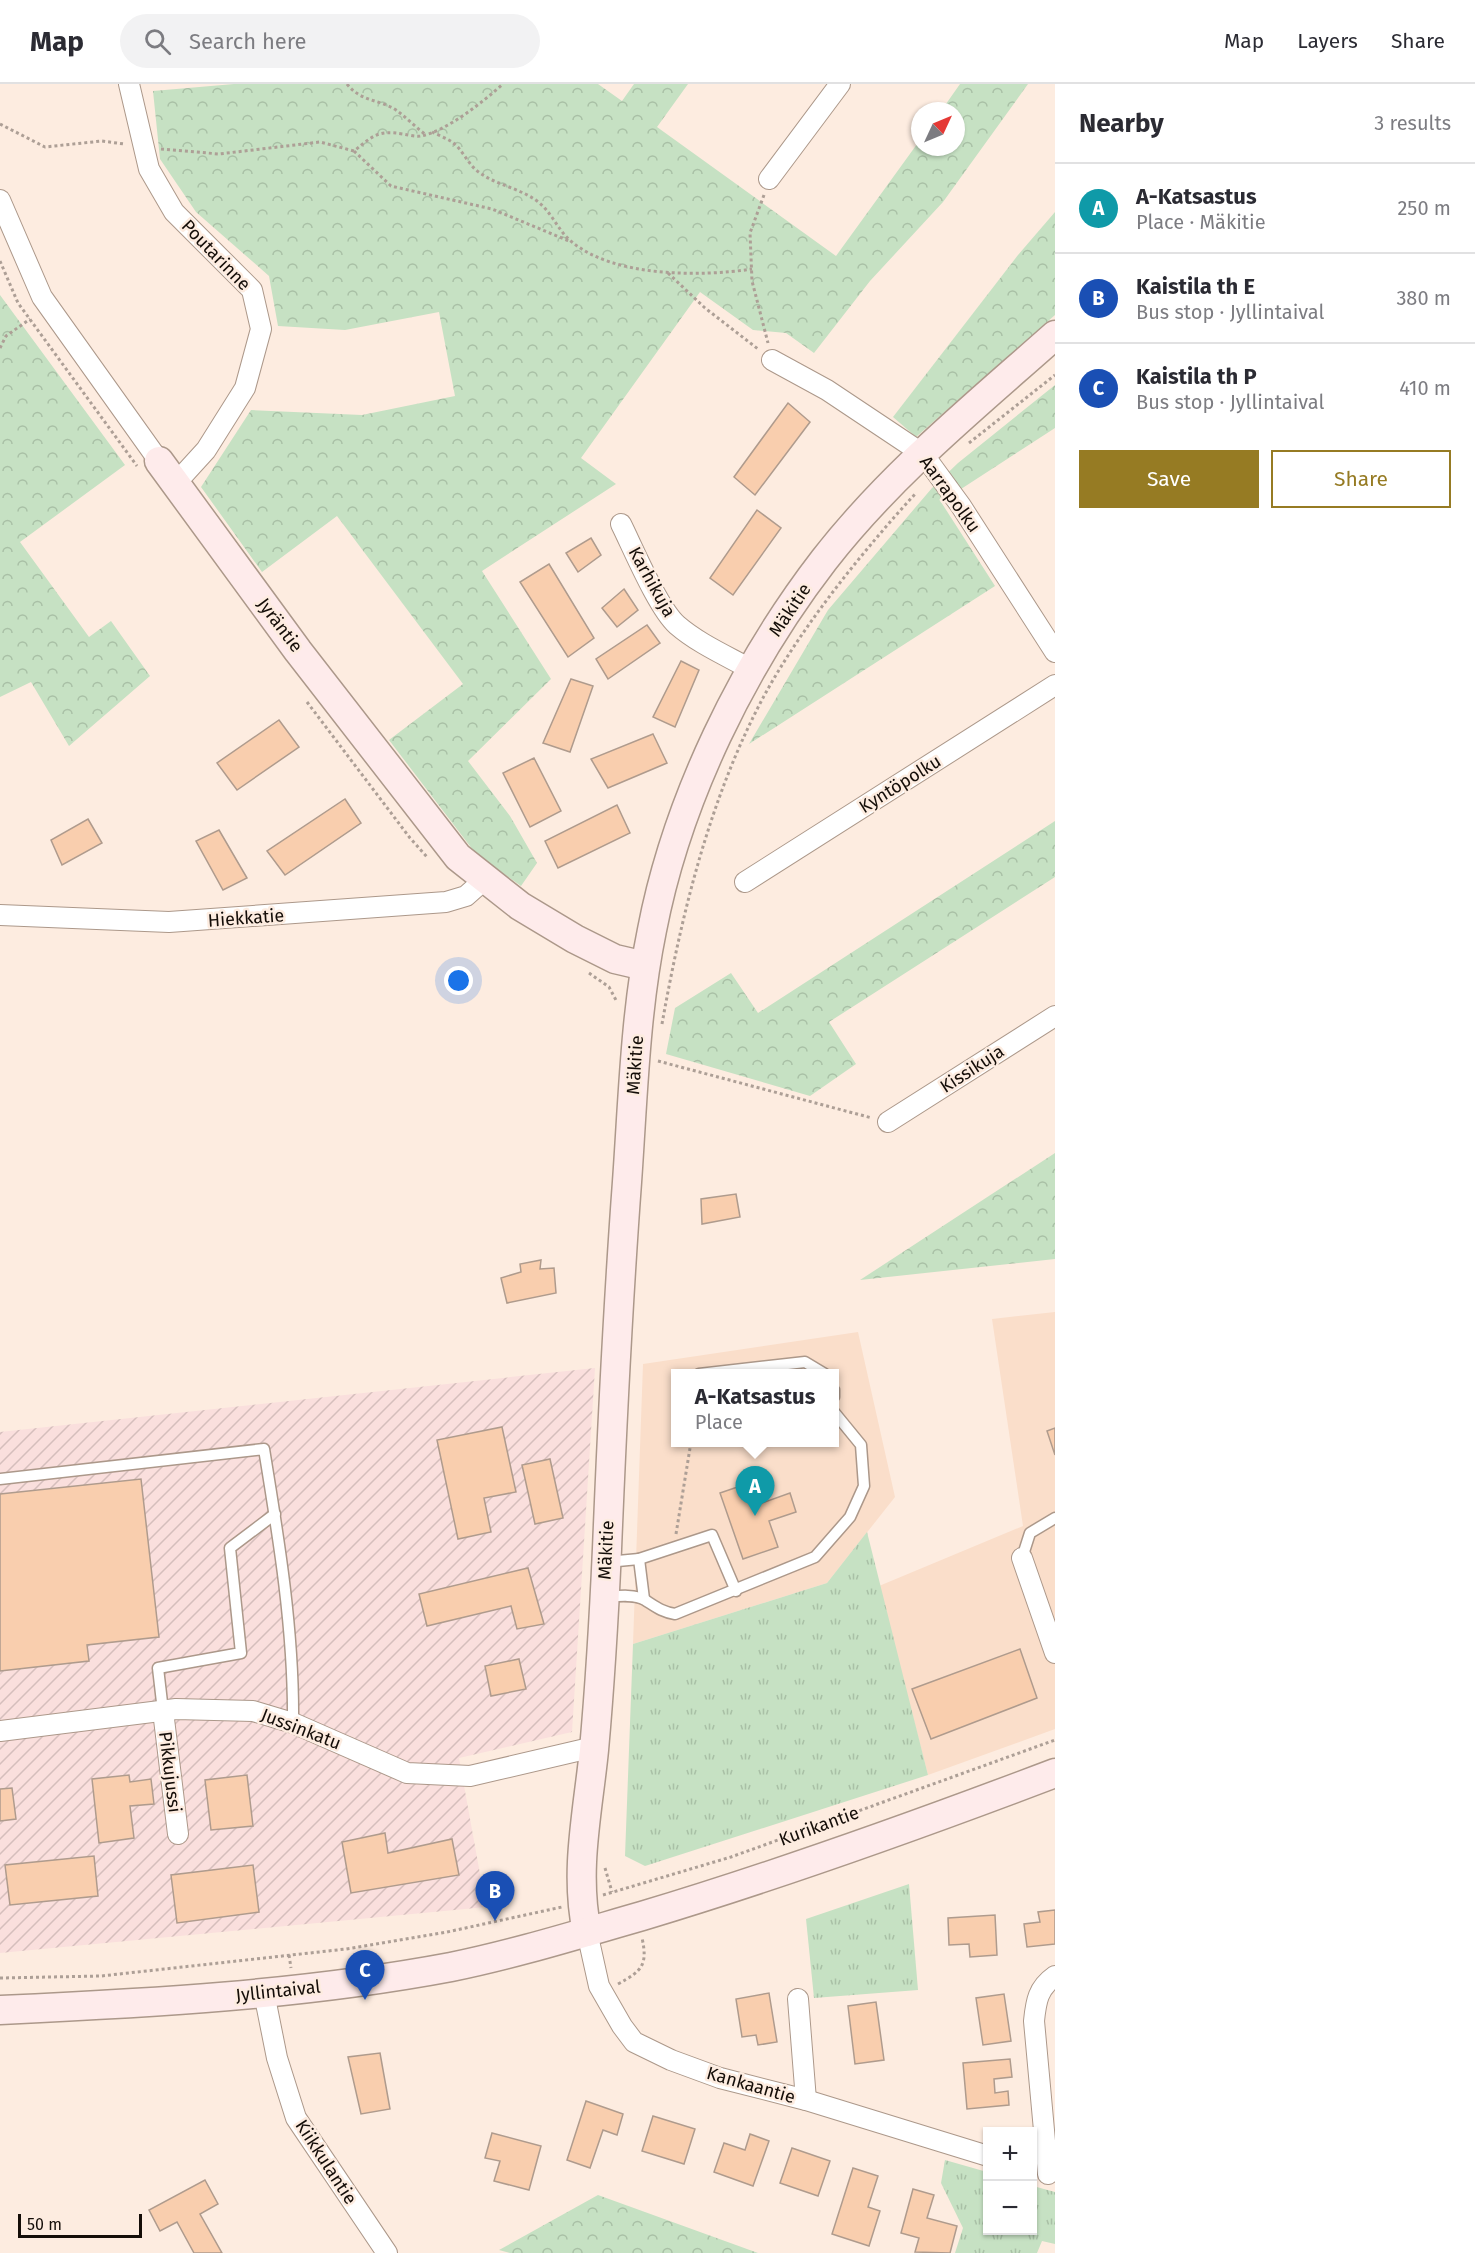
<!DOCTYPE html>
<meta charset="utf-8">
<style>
:root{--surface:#fff;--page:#f2f2f3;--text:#2b2b33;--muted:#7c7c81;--line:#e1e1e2;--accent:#967b23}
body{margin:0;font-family:"Fira Sans",sans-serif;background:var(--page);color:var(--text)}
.controls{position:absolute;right:18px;bottom:18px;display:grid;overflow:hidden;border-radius:0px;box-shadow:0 2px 4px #0004}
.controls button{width:54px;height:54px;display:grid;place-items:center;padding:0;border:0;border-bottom:2px solid var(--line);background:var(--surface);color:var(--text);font:30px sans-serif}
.compass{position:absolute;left:911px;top:18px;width:54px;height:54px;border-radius:50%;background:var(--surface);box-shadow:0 2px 4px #0004;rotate:46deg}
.scale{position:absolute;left:18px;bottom:15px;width:124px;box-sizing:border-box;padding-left:6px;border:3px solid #140d08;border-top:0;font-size:16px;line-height:21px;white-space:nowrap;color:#140d08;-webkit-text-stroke:4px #fdece0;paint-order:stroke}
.you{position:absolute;left:459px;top:897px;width:21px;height:21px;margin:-15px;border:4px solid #fff;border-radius:50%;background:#1a73e8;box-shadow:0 0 0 9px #1a73e833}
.badge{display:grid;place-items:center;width:39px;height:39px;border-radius:50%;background:var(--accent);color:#fff;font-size:20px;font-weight:700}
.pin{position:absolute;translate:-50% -50px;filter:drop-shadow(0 2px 3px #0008)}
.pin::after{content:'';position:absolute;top:32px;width:21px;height:18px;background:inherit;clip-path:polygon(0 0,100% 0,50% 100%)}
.popup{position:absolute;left:671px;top:1285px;width:168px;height:78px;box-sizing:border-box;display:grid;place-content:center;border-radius:0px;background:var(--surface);filter:drop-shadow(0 2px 4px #0005);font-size:20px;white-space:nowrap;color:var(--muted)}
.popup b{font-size:22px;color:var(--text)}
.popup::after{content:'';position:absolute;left:50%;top:100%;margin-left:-12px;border:12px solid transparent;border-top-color:var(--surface)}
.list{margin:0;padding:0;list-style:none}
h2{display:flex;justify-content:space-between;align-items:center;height:78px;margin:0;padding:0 24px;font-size:26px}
h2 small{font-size:20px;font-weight:400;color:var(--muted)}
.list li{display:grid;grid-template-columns:39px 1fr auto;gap:18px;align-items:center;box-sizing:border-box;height:90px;padding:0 24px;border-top:2px solid var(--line)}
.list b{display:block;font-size:22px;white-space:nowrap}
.list p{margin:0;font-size:20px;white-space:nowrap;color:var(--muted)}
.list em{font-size:20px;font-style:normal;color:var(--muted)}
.actions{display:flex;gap:12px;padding:18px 24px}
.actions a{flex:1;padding:14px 0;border:2px solid var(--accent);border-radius:0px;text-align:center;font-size:21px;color:var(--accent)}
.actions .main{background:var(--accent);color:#fff}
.icon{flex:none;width:33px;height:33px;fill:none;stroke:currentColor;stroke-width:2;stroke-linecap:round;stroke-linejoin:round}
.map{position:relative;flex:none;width:1055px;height:2169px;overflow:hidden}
header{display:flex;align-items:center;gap:36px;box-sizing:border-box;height:84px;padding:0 30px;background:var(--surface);border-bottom:2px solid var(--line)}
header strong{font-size:28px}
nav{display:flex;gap:33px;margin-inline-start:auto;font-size:21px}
.search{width:420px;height:54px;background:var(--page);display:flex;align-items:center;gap:15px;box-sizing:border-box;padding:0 21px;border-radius:33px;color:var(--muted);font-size:22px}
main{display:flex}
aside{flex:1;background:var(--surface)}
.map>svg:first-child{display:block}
.built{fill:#fadeca;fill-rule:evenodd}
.industrial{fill:url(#industrial-furrows)}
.grass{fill:url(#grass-tufts)}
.forest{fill:url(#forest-crowns)}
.building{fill:#f9ceae;stroke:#af9b8d;stroke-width:1.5}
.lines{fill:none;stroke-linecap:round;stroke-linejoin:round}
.lane-casing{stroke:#ac988a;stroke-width:13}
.street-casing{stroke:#ac988a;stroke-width:22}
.secondary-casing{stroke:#ac988a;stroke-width:31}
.path{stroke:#ad9f96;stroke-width:3;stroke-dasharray:3 3;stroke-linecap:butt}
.lane{stroke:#fff;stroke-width:10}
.street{stroke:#fff;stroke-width:20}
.secondary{stroke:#feebeb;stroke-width:28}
.labels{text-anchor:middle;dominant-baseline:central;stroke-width:5;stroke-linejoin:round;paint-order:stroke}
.street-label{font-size:18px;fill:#140d08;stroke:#fdece0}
</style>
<header>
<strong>Map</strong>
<div class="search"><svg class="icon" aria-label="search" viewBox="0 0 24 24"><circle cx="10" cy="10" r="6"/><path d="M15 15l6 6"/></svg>Search here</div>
<nav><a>Map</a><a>Layers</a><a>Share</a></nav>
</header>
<main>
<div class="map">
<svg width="1055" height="2169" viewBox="0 0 1055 2169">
<defs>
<pattern id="industrial-furrows" width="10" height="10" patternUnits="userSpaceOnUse" patternTransform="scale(1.5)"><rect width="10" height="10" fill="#fadfdd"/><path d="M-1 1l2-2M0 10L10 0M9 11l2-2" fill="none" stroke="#d5bebc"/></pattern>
<pattern id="grass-tufts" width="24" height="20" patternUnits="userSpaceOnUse" patternTransform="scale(1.5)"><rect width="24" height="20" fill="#c6e1c3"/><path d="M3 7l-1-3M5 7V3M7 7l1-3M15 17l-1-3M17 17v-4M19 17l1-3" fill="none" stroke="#a9c0a6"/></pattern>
<pattern id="forest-crowns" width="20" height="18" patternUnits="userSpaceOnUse" patternTransform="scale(1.5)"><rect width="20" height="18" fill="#c6e1c3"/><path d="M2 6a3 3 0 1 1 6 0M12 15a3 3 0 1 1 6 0" fill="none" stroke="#a9c0a6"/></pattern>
</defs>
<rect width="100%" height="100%" fill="#fdece0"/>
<g class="built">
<path d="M1055,1228v417l-127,46 -49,-189 144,-60 -31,-207z"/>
<path d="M858,1248l37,165 -68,86 -194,61 10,-280zM676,1290h158v68h-158z"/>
</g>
<path class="industrial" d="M595,1284l-23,364 -113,26 27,149 -486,46v-521z"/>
<g class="grass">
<path d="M867,1448l61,243 -283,91 -20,-10 8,-212 194,-61z"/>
<path d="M909,1800l9,106 -104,8 -8,-79z"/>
<path d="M945,2076l42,12 1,58h44l1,-44 22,6v52l-13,-3 -5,12h-82l8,-25 -22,-45z"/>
</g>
<g class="forest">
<path d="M234,0h364l24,17 12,-17h54l-31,43 179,129 84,-116v7h36v-36h-15l19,-27h68l-85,118 -73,79 -56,72 -28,-20 -33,-3 -53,-38 -119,166 35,26 -134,87 69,108 -83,82 42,55 27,47 -16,23 -45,-32 -87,-114 74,-56 -126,-168 -75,56 -61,-85 50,-77 111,5 93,-19 -16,-84 -94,18 -67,-4 -9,-50 -73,-64 -36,-53 -7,-68z"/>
<path d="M1055,128v103l-139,122 -23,-20 125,-162z"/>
<path d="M0,211l125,170 -105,77 69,95 22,-16 39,55 -81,70 -38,-64 -31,15z"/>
<path d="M1055,301v43l-114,74 54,84 -246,158 79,-134 104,-122 26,-25z"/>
<path d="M1055,737v56l-226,145 27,42 -46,32 -144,-42 9,-46 56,-35 27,40z"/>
<path d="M1055,1069v106l-195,21z"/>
<path d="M598,2111l160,58h-248l-11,-3z"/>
</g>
<g class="building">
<path d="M788,319l22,19 -55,73 -21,-18z"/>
<path d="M757,426l24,18 -48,67 -23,-17z"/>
<path d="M591,454l10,17 -23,17 -12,-19z"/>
<path d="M549,480l45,74 -26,19 -48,-75z"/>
<path d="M624,505l14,21 -21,17 -15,-19z"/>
<path d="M647,541l13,18 -52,36 -12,-20z"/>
<path d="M681,577l18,9 -24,57 -22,-10z"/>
<path d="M571,595l22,7 -23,66 -27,-9z"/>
<path d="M279,636l20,27 -62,43 -20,-27z"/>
<path d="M653,650l14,29 -59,25 -17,-29z"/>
<path d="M534,674l27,53 -31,16 -27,-54z"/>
<path d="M345,715l16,24 -76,52 -18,-24z"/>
<path d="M617,721l13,28 -72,35 -13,-27z"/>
<path d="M88,735l14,24 -40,22 -11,-25z"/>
<path d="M219,746l28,48 -24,12 -27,-49z"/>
<path d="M736,1110l4,23 -38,7 -1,-25z"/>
<path d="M541,1176l-1,9 14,-1 2,25 -49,10 -6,-25 20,-6 -1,-8z"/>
<path d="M502,1343l14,65 -32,6 7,34 -33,7 -21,-99z"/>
<path d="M1055,1344v27l-8,-24z"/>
<path d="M550,1375l13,59 -28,6 -13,-59z"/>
<path d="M141,1395l18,158 -72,8 2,16 -89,10v-177z"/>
<path d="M755,1397l7,22 28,-10 6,19 -27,9 9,26 -35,12 -23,-66z"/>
<path d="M528,1484l16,56 -27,5 -6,-23 -84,20 -8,-32z"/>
<path d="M1020,1565l17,49 -106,41 -19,-50z"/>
<path d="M519,1575l7,30 -35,7 -6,-30z"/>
<path d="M129,1691l1,7 21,-3 3,25 -24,2 4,32 -35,5 -7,-64z"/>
<path d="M247,1691l6,51 -42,4 -6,-50z"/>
<path d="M12,1704l4,31 -16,2v-32z"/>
<path d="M385,1749l3,20 64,-14 7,36 -108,18 -9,-51z"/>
<path d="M94,1772l4,40 -88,9 -5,-40z"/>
<path d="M253,1781l6,47 -82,11 -6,-48z"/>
<path d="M1055,1826v34l-28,3 -3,-23 16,-2 -2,-10z"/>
<path d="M995,1831l2,40 -27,2 -1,-13 -20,1 -1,-27z"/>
<path d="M769,1909l8,49 -19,3 -2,-10 -14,2 -6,-38z"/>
<path d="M1004,1910l7,47 -28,4 -7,-47z"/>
<path d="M876,1918l8,58 -29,4 -7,-58z"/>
<path d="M380,1969l10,56 -29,5 -13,-57z"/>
<path d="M1010,1975l2,18 -18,2 1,14 13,-2 1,14 -42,4 -4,-46z"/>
<path d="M586,2017l37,13 -6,21 -14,-5 -13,38 -23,-8z"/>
<path d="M653,2032l42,13 -11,35 -42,-13z"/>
<path d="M492,2049l49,13 -12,44 -35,-9 6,-20 -15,-3z"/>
<path d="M750,2050l19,7 -16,45 -39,-14 10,-29 21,7z"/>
<path d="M792,2064l38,13 -12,35 -38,-13z"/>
<path d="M853,2084l25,8 -10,31 12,4 -11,35 -37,-12z"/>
<path d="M205,2096l13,24 -18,10 22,39h-28l-17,-31 -17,9 -11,-21z"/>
<path d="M913,2105l21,6 -7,23 30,8 -7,27 -35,-1 4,-14 -18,-5z"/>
</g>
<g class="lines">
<g class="lane-casing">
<g id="lane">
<path d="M699,1290l106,-12 20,12"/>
<path d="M834,1306v7"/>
<path d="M0,1395l264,-30c15,91 30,182 29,274"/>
<path d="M1022,1474l8,-25 25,-15"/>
<path d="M607,1478l32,-3"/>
<path d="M606,1513c12,-1 29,-3 39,3 11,7 17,12 30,14l140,-57 35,-40 14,-31 -3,-41 -27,-33"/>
<path d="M644,1515l-5,-40 73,-24 24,56"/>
<path d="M163,1627l-5,-43 83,-15 -11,-105 45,-34"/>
</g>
</g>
<g class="street-casing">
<g id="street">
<path d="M129,0l20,85 25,43 78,78 9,39 -16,59 -39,62 -31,34"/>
<path d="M769,95l71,-95"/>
<path d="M0,116l42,97 117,164"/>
<path d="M772,276l55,30 96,64 38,52 94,146"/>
<path d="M621,440c12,24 37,84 56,101 22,19 50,31 75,45"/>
<path d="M745,798l310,-197"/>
<path d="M0,831l169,7 277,-20 20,-6 18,-16"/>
<path d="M888,1038l167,-106"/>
<path d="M1022,1474l33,95"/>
<path d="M163,1627l15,123"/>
<path d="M0,1647l176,-22 77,2 40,12 114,50 63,3 124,-29"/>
<path d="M587,1848l12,54 23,40 12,16 37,18 49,18 86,22 182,56"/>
<path d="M264,1909l13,65 19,60 91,135"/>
<path d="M798,1915l8,101"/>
<path d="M1048,2090l-14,-153c2,-20 4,-33 21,-45"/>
</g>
</g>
<g class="secondary-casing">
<g id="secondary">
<path d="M159,377l139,190 160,206 62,49 55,33 40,20 30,7"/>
<path d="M587,1848c-13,-61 1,-121 7,-182 6,-67 10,-134 13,-201 5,-123 11,-245 20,-367 6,-84 8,-169 25,-252 25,-130 91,-265 172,-370 66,-85 151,-154 231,-225"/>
<path d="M0,1926c151,-7 302,-15 451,-43 64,-13 128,-33 191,-51 140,-42 276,-91 413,-143"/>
</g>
</g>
<g class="path">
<path d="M347,0c14,18 32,15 49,26 10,7 19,17 29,24"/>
<path d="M0,40l45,23 57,-6 22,3"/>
<path d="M432,48c6,3 14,6 20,10 10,7 15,20 24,28 18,15 42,17 61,31 15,11 21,30 35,41 42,35 128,35 180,27"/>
<path d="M161,65l58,5 101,-12 34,9c20,-16 24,-21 49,-17 6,1 13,3 18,2 26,-5 63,-35 82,-52"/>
<path d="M354,67l37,35 101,23 77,32"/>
<path d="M764,111l-14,38 2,48 16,62"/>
<path d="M0,177l18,42 119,163"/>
<path d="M668,189l37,35 53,41"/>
<path d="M0,264l6,-12 24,-17"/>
<path d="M969,359l86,-68"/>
<path d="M307,618l103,136 18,20"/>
<path d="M589,889l20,14 8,15"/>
<path d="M662,940c20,-112 48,-227 102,-328 38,-70 99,-145 152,-203"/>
<path d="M658,977l214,57"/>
<path d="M676,1450l15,-92"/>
<path d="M605,1784l7,24"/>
<path d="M603,1811l128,-38 324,-117"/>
<path d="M289,1871l2,13"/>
<path d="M0,1894l101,-2 245,-27 101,-17 115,-25"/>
<path d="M618,1900c24,-13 30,-19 24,-46"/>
</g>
<use href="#lane" class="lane"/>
<use href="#street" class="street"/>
<use href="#secondary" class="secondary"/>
</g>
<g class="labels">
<g class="street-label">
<text transform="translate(216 171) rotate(46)">Poutarinne</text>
<text transform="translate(950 410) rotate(54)">Aarrapolku</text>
<text transform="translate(652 498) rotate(61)">Karhikuja</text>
<text transform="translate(790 526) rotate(-56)">Mäkitie</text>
<text transform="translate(280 541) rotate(53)">Jyräntie</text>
<text transform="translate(900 700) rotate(-32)">Kyntöpolku</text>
<text transform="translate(246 834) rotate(-4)">Hiekkatie</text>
<text transform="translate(635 981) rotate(-86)">Mäkitie</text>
<text transform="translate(972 985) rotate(-33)">Kissikuja</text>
<text transform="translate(606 1466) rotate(-87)">Mäkitie</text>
<text transform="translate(301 1645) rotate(21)">Jussinkatu</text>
<text transform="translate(170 1688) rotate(83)">Pikkujussi</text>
<text transform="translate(819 1742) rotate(-20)">Kurikantie</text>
<text transform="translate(278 1907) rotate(-6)">Jyllintaival</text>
<text transform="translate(751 2001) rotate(16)">Kankaantie</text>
<text transform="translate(326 2078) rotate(57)">Kiikkulantie</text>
</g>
</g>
</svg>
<div class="controls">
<button>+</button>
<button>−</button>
</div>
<svg class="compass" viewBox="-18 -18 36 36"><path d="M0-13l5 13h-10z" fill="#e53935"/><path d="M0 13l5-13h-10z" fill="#7c7c81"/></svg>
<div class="scale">50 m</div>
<div class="you"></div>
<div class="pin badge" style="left:755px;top:1432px;background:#0f9aa8">A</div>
<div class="popup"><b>A-Katsastus</b>Place</div>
<div class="pin badge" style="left:495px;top:1837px;background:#1a4fb4">B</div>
<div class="pin badge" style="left:365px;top:1916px;background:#1a4fb4">C</div>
</div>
<aside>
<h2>Nearby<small>3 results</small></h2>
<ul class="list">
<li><span class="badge" style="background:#0f9aa8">A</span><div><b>A-Katsastus</b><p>Place · Mäkitie</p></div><em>250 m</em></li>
<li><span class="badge" style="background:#1a4fb4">B</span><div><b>Kaistila th E</b><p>Bus stop · Jyllintaival</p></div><em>380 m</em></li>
<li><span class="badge" style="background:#1a4fb4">C</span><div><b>Kaistila th P</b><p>Bus stop · Jyllintaival</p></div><em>410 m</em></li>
</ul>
<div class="actions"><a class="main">Save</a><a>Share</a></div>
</aside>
</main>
